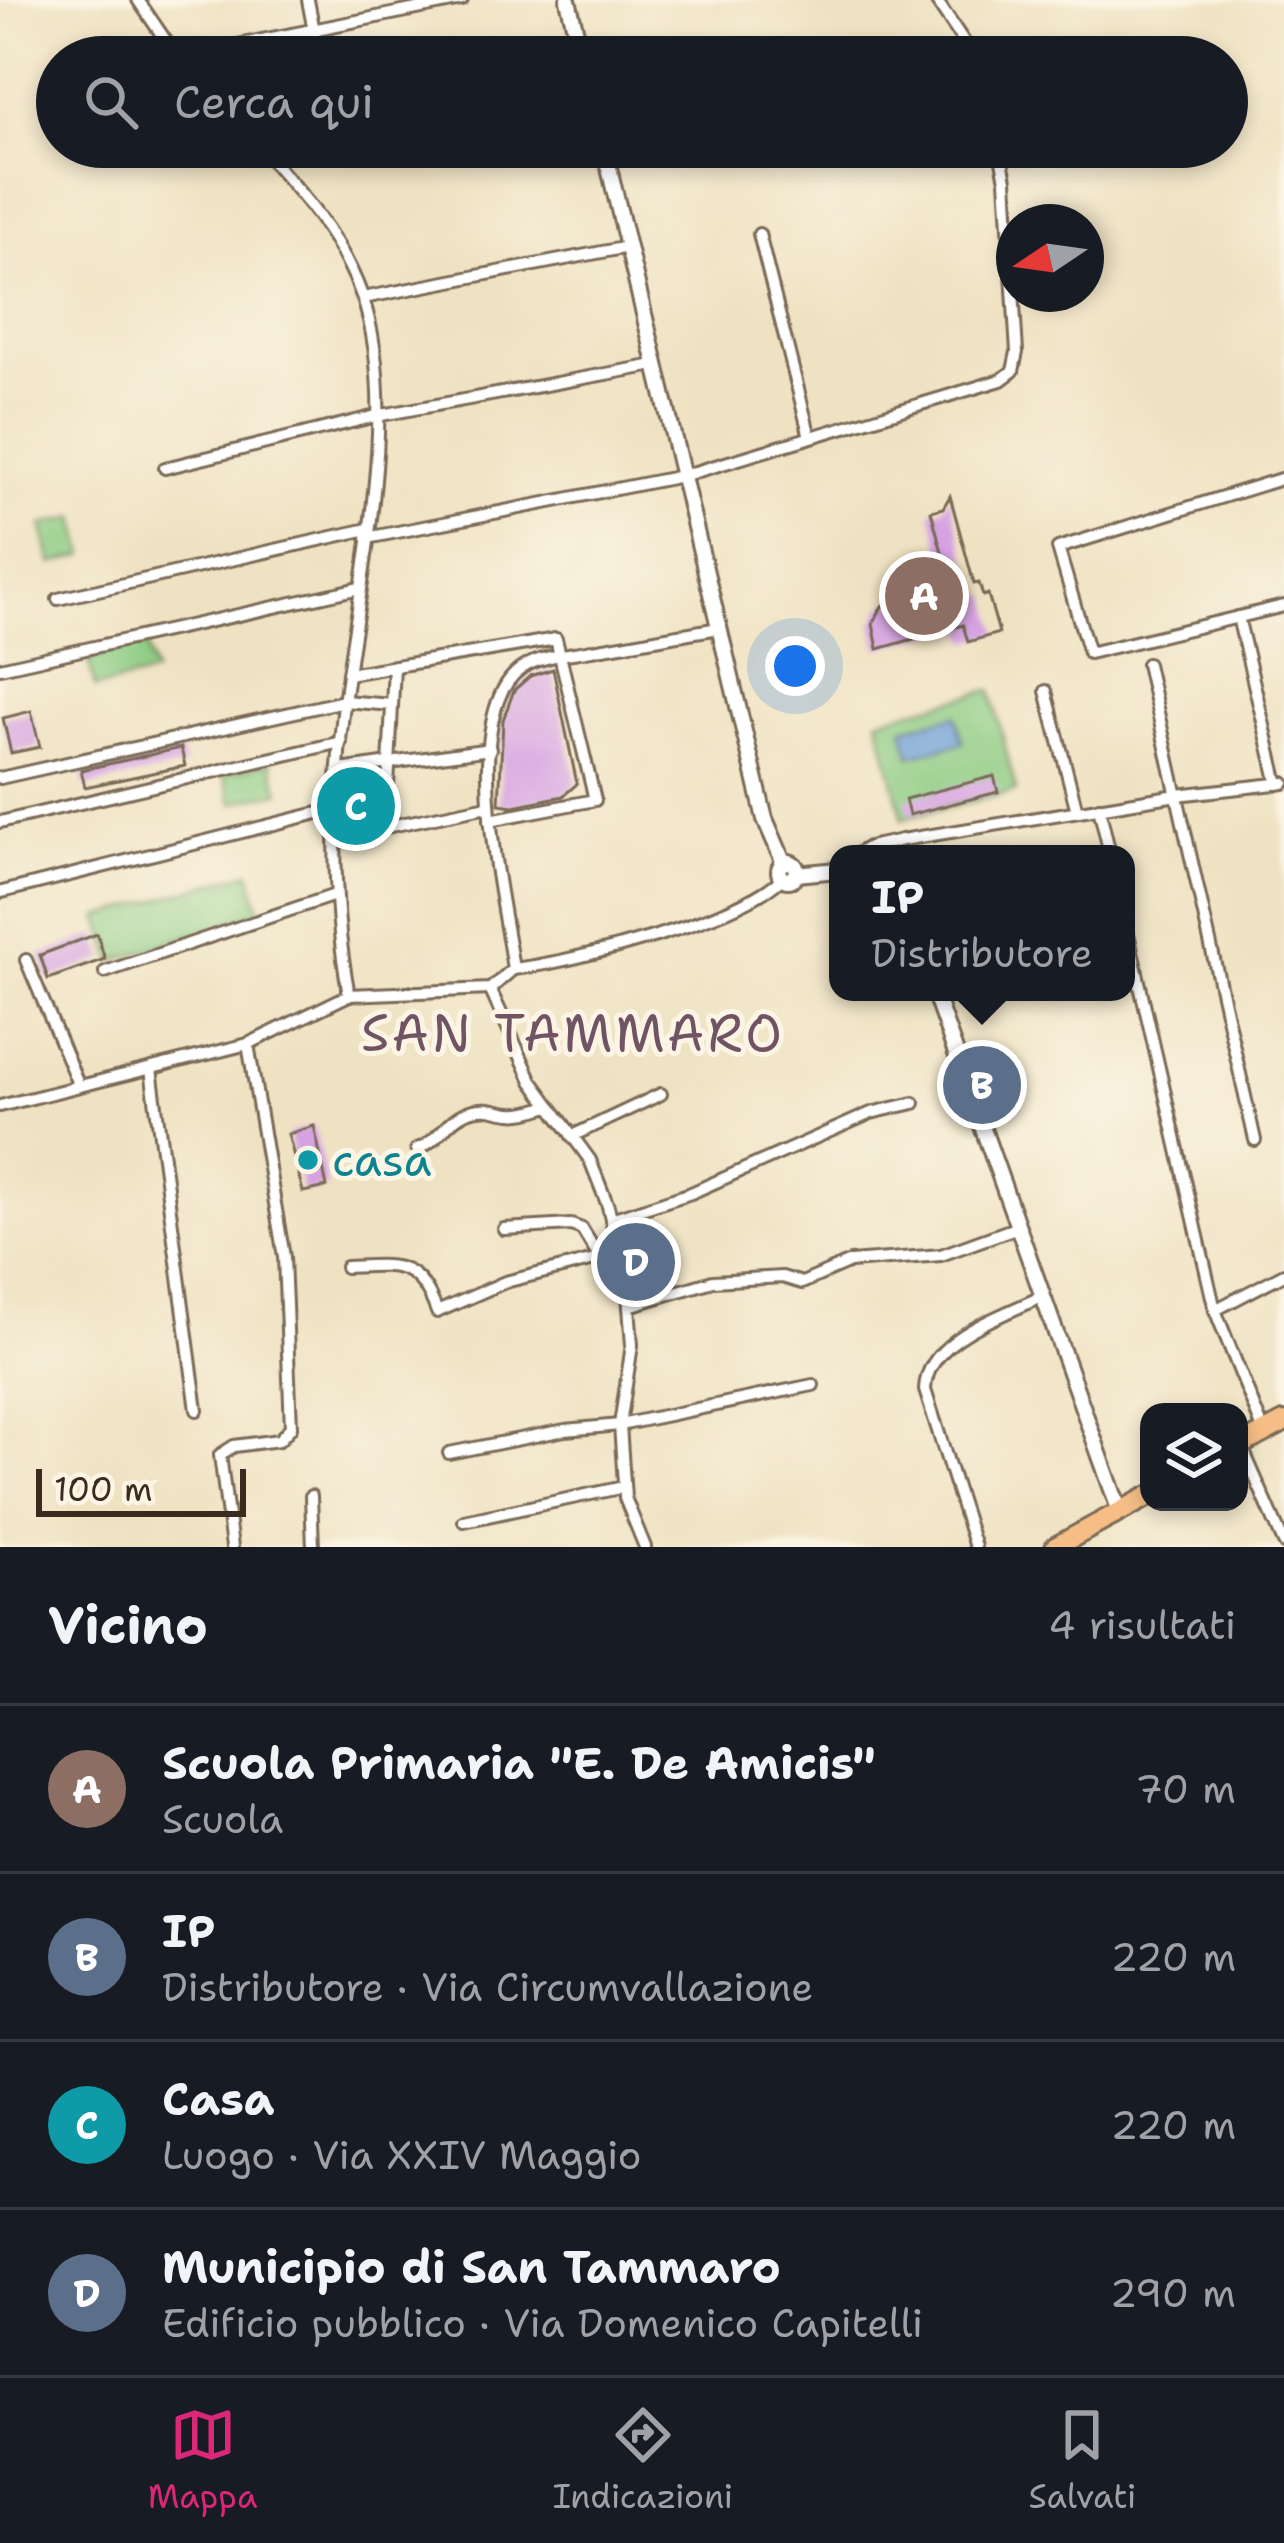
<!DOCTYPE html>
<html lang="it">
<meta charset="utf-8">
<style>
:root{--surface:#171b24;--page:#20242c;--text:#f1f3f6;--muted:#9ea1a6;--line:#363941;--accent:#db2777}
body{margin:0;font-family:"Shantell Sans",sans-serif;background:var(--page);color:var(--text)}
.controls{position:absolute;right:36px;bottom:36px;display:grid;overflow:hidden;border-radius:24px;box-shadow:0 6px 18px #0003}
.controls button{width:108px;height:108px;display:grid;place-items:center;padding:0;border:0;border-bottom:3px solid var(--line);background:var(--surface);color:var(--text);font:60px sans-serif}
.compass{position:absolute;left:996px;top:204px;width:108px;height:108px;border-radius:50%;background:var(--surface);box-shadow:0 6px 18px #0003;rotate:257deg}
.scale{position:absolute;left:36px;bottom:30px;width:210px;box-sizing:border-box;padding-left:12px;border:6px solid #3b2a1e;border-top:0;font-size:33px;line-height:42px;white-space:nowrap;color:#3b2a1e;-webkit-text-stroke:9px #fcf5e5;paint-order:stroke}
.you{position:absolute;left:795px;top:666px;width:42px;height:42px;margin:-30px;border:9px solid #fff;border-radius:50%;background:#1a73e8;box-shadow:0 0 0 18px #1a73e833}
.badge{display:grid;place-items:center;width:78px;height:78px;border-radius:50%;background:var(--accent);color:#fff;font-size:39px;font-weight:700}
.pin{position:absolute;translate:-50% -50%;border:6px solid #fff;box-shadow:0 3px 12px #0006}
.popup{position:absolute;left:829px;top:845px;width:306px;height:156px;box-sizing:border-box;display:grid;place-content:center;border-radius:24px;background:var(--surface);filter:drop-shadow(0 3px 9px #0005);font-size:39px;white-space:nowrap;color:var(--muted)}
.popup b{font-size:45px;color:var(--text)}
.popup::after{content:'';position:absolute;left:50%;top:100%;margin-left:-24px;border:24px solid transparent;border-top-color:var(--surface)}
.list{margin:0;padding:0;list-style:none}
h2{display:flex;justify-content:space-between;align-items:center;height:156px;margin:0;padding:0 48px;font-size:51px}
h2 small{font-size:39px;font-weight:400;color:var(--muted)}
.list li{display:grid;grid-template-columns:78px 1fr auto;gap:36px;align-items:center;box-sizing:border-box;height:168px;padding:0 48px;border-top:3px solid var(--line)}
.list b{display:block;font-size:45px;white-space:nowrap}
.list p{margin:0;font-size:39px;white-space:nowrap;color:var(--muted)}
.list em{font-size:39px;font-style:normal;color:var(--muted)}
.icon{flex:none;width:66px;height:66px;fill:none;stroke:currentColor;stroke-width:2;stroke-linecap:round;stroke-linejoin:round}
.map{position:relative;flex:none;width:1284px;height:1547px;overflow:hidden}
.search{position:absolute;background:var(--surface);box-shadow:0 6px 18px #0003;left:36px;right:36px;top:36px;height:132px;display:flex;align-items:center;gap:30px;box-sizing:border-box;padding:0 42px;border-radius:66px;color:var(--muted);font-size:45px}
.sheet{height:828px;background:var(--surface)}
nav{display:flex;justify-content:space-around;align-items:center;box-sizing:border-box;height:168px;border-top:3px solid var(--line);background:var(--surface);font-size:33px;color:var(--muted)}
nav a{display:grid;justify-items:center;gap:6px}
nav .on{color:var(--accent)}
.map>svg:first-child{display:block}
.green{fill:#8bcb82;stroke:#637a50;stroke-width:3}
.water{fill:#6a9ed6;stroke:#52647a;stroke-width:3}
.building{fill:#d6a2e2}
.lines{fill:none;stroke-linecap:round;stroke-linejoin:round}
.minor-casing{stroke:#7a6a57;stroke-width:16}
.tertiary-casing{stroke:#7a6a57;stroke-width:20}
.primary-casing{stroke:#7a6a57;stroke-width:24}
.minor{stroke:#fff;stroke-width:10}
.tertiary{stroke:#fff;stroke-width:14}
.primary{stroke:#f6be86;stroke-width:18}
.culture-dot{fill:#0f9aa8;stroke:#fcf5e5;stroke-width:4.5}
.labels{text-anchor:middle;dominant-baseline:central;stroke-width:10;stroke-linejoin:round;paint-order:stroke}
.culture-label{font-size:45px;fill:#0d838f;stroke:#fcf5e5;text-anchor:start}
.quarter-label{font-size:51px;letter-spacing:3px;fill:#715463;stroke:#fcf5e5}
</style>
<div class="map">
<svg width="1284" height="1547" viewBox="0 0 1284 1547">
<rect width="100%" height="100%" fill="#fcf5e5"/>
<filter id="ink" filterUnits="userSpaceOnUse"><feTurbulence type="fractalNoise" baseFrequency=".00833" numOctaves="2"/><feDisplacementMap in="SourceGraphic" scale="24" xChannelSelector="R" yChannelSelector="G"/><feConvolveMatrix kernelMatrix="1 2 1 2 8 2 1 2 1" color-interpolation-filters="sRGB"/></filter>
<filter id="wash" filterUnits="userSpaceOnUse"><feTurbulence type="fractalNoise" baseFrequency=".004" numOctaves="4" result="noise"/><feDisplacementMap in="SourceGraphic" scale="48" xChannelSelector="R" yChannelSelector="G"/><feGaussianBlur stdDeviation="2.7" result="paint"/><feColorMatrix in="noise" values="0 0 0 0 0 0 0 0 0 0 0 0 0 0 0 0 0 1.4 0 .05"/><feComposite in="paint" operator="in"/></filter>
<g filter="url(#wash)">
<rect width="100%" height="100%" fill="#efe2c2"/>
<g class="green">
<path d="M76,517l9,38 -33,9 -10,-39z"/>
<path d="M146,642l8,32 -59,14 -7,-32z"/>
<path d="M991,690l25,101 -113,28 -25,-100z"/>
<path d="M271,762l9,30 -48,11 -8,-29z"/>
<path d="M250,872l10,40 -146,49 -15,-44z"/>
</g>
<path class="water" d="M956,715l7,28 -53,13 -7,-28z"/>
<g id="blocks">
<g class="building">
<path d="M552,41l4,16h-48v-3z"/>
<path d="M950,496l24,88 5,-1 4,13 5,-2 11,39 -31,9 -5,-17 -85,24 -5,-25 9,-18 56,-20 -8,-30 12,-4 -11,-41 12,-3z"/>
<path d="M553,669l24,115 -14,12 -49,10 -15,-2 4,-84 11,-30 16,-14z"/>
<path d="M31,711l9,36 -29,6 -8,-35z"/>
<path d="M181,748l4,18 -100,21 -4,-17z"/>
<path d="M994,776l4,16 -89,23 -4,-16z"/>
<path d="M347,780l25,2 -5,49 -22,-2z"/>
<path d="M97,934l8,25 -57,20 -8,-24z"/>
<path d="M314,1126l13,61 -24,5 -15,-58z"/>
<path d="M649,1233l3,37 -18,5 -9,-37z"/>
</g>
</g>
</g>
<g filter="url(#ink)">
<use href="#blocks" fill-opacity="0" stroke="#7a6a57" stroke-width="3"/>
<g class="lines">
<g class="minor-casing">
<g id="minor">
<path d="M138,0l39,57"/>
<path d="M308,0l11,57"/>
<path d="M936,0l38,57"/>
<path d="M177,57l285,-57"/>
<path d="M259,147c42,45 82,90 103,149 40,114 -4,290 -18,408 -12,97 -13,196 5,291"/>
<path d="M759,234l51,203"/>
<path d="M363,298l265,-51"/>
<path d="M165,468l211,-52 279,-51"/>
<path d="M1284,478l-226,70 31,105 195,-47"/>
<path d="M367,538l315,-62 319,-96 12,-9 4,-19 -11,-172 -7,-33"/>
<path d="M58,599l310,-70"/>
<path d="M1238,617l40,167"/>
<path d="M1147,664l108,476"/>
<path d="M394,666l-8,161 102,-21"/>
<path d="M0,668l360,-80"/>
<path d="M348,674l208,-35 39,161 -105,20"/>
<path d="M1046,691l31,120"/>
<path d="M340,770l150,-21"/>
<path d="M0,778l344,-77 48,4"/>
<path d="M1099,807l11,47"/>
<path d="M0,822l341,-80"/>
<path d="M857,854l12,-7 33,-7 275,-45 107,-12"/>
<path d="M2,892l336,-84"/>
<path d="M1126,925l89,385 49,122"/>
<path d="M26,960l53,126"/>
<path d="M513,969c-9,-66 -60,-270 16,-305 19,-9 42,-10 63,-14 42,-7 84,-15 127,-22"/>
<path d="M513,969c61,-7 229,-50 269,-91"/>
<path d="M105,972l230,-77"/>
<path d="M490,989l42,92 58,79 18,46 20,88 4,51 -12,80 5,73 20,49"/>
<path d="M151,1069l46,341"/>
<path d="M0,1106l248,-62 101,-49 141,-6 23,-20"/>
<path d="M572,1136l89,-42"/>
<path d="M417,1149c22,-7 31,-33 56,-39 15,-4 24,2 38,3 12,2 27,-4 39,-7"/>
<path d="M611,1219l80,-26 180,-80 43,-10"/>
<path d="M504,1229l67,-4 11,4 18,30"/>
<path d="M346,1267c49,-2 72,-8 91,45l68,-30 114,-28"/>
<path d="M629,1306l84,-25 69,-4 20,6 48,-21 91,-7 77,-28"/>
<path d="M1215,1310l69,-36"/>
<path d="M1241,1445l43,98"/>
<path d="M449,1453l116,-23 55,-5 193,-40"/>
<path d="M311,1496l2,51"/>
<path d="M464,1521l160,-34"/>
<path d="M232,1547l-12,-92 14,-9 45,-6 12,-13 -7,-170 -36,-213"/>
<path d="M975,1547l-50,-157c1,-51 78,-74 118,-94"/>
</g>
</g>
<g class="tertiary-casing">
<g id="tertiary">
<path d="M568,0l14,57"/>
<path d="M604,147l161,672 19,44"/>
<circle cx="788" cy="871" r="9"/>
<path d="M796,874l42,-4"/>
<path d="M934,992l186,520"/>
</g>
</g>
<g class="primary-casing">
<g id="primary">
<path d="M1239,1446l45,-24"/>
<path d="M1055,1547l94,-51"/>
</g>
</g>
<use href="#minor" class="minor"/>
<use href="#tertiary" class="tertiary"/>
<use href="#primary" class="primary"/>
</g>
</g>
<circle class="culture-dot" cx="308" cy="1160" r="12"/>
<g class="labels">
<g class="culture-label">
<text x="332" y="1160">casa</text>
</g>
<g class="quarter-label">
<text x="573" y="1033">SAN TAMMARO</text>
</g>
</g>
</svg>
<div class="controls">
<button><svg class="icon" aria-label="layers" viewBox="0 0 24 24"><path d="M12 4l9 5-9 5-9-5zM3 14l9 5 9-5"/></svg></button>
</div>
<svg class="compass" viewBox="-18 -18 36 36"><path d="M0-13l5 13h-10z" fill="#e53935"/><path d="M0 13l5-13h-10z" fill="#9ea1a6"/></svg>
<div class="scale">100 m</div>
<div class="you"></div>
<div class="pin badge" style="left:924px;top:596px;background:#8d6e63">A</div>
<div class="pin badge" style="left:982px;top:1085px;background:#5c6f8a">B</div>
<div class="popup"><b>IP</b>Distributore</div>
<div class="pin badge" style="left:356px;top:806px;background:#0f9aa8">C</div>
<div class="pin badge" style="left:636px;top:1262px;background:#5c6f8a">D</div>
<div class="search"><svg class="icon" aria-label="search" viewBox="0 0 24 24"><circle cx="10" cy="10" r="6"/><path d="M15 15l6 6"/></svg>Cerca qui</div>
</div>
<section class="sheet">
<h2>Vicino<small>4 risultati</small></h2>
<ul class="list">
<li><span class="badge" style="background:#8d6e63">A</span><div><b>Scuola Primaria &quot;E. De Amicis&quot;</b><p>Scuola</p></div><em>70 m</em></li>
<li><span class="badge" style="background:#5c6f8a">B</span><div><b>IP</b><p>Distributore · Via Circumvallazione</p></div><em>220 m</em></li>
<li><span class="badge" style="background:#0f9aa8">C</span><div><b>Casa</b><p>Luogo · Via XXIV Maggio</p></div><em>220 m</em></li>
<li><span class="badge" style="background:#5c6f8a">D</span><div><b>Municipio di San Tammaro</b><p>Edificio pubblico · Via Domenico Capitelli</p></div><em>290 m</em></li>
</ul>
</section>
<nav>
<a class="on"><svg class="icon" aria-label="map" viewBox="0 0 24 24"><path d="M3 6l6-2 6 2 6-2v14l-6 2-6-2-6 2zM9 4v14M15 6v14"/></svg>Mappa</a>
<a><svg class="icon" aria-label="directions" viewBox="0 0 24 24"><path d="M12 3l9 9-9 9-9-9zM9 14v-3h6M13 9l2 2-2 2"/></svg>Indicazioni</a>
<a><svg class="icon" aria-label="saved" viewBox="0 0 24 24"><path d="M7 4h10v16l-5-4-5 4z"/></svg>Salvati</a>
</nav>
